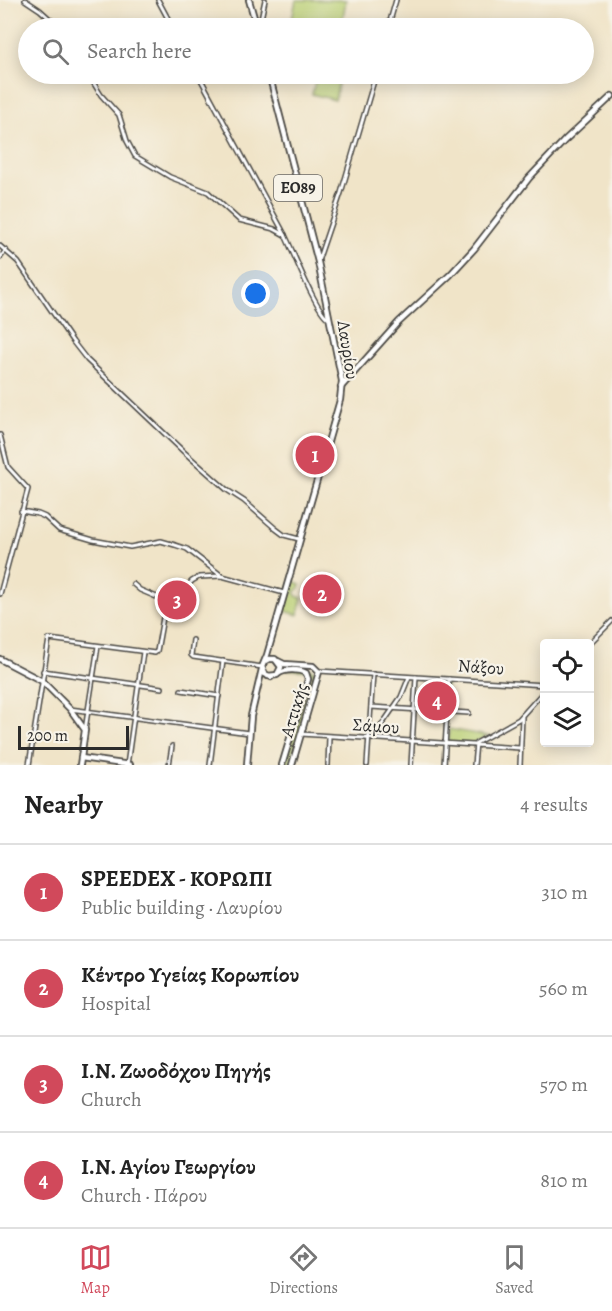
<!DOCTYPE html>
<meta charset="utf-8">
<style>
:root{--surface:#fff;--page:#f2f2f2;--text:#222;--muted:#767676;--line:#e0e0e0;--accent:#d1495b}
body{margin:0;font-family:Alegreya,serif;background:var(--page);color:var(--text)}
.controls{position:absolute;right:18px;bottom:18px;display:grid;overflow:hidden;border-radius:6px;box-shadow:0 3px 15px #0003}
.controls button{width:54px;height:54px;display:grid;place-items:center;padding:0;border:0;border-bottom:2px solid var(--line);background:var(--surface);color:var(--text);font:30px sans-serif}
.scale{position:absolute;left:18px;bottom:15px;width:111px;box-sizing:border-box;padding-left:6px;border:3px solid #2b2b2b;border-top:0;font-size:16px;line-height:21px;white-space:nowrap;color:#2b2b2b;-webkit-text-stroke:4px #f7f3e8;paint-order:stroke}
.you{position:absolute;left:256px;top:294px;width:21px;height:21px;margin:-15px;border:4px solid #fff;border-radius:50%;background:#1a73e8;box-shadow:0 0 0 9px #1a73e833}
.badge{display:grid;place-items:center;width:39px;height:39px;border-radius:50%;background:var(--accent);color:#fff;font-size:20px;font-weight:700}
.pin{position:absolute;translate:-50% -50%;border:3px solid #fff;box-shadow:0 2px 6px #0006}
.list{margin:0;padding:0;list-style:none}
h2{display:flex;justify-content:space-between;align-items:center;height:78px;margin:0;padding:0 24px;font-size:26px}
h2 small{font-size:20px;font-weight:400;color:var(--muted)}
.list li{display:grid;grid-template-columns:39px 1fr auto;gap:18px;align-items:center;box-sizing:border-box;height:96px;padding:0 24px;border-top:2px solid var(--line)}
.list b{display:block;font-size:22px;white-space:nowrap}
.list p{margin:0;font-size:20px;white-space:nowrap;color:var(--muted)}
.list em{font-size:20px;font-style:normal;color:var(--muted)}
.icon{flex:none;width:33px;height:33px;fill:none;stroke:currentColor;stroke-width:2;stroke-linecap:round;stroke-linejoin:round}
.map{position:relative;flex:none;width:612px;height:765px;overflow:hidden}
.search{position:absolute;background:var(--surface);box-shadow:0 3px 15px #0003;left:18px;right:18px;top:18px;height:66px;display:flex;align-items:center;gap:15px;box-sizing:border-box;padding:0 21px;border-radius:33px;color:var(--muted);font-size:22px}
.sheet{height:462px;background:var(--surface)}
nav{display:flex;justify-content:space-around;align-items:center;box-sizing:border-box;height:84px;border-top:2px solid var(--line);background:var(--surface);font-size:16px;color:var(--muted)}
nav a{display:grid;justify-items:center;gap:3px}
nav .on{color:var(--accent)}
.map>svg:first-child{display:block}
.green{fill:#b9cf73;stroke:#727d4f;stroke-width:1.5}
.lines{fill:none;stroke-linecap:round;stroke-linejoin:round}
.street-casing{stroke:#494743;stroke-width:6}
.secondary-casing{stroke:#494743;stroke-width:8}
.primary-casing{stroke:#494743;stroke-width:8}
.street{stroke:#fff;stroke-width:3}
.secondary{stroke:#fff;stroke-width:4.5}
.primary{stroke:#fff;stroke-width:4.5}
.labels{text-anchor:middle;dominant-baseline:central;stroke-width:4.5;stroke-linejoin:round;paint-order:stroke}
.shield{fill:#f7f3e8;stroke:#686764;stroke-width:1.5}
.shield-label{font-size:16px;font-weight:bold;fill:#2b2b2b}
.street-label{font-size:18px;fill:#2b2b2b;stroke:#f7f3e8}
</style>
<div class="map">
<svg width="612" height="765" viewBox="0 0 612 765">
<rect width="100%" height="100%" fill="#f7f3e8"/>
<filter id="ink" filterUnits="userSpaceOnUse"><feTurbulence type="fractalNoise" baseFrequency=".0167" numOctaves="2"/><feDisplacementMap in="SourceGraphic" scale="12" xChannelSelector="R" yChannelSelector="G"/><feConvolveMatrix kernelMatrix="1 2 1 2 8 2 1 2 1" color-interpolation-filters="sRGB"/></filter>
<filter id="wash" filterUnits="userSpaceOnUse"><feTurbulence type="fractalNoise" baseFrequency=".008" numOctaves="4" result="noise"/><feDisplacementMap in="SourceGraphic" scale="24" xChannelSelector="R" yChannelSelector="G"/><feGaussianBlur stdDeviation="1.35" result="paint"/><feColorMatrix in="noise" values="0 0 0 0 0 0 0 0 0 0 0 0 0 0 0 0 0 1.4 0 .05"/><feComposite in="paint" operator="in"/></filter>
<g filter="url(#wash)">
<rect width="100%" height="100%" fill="#f0e4c8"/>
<g class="green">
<path d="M296,0h50l-4,23 9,3v2h-61z"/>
<path d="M317,74h23l-5,26 -23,-6z"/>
<path d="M293,581l7,3v4l-5,4 1,4 6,2 -4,17 -16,-5 9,-28z"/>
<path d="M284,666l27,3 6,4 -27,92h-6l28,-90 -2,-4 -26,-2z"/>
<path d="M430,681l17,1 -1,15 -17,-2z"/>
<path d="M449,729l39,7 -17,8 -22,-1z"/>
</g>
</g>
<g filter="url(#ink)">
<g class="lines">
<g class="street-casing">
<g id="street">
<path d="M25,0l15,10 20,18"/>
<path d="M158,0l15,28"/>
<path d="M259,28l6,-28"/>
<path d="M388,28l8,-28"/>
<path d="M88,74l13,21 18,20 8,26 8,15 35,21 38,15 31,28 35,9 11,6c8,16 31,77 44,84"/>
<path d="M198,74l87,161"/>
<path d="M0,246l18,16 55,80 14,18 97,92 43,38 17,11 32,28 8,6 15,4"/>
<path d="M0,258l6,-8"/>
<path d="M318,261l23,-68 35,-119"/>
<path d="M0,435l8,32 20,22 -28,105"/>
<path d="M21,511l17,3 7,3 14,13 34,10 37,7 31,-6 14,4 12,4 35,27 62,17"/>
<path d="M133,584l7,6 26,11"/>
<path d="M193,640l-2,15 2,2 69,10"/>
<path d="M589,644l23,-23"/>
<path d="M43,671l119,17"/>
<path d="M319,671l225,14"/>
<path d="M181,690l38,6"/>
<path d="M371,707l98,6"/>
<path d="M70,709l179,24"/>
<path d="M85,730l13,-84"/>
<path d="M301,734l219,14"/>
<path d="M372,739l29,-42 8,-20"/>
<path d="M29,765l20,-126 106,14 2,-2 9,-50 17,-10 9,-10 7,-4 23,-1"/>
<path d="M127,765l16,-113"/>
<path d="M169,765l3,-19"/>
<path d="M210,765l13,-104"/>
<path d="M328,765l1,-28"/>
<path d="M367,765l6,-91"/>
<path d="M411,765l5,-88"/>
<path d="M444,765l5,-86"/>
<path d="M474,765l2,-22 43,-24 25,-28"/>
<path d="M520,765l2,-48"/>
</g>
</g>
<g class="secondary-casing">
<g id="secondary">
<path d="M341,387l58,-65 51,-47 24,-26 55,-71 36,-38 47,-44"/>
<path d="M0,659l42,22 28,28 15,21 -5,35"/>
<path d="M278,661l6,3 29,2 6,6 -27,93"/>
<path d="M278,674c7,-5 20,-5 28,-1l2,6 -26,86"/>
<path d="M81,758l49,7"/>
</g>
</g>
<g class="primary-casing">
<g id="primary">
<path d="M249,0l8,28"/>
<path d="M269,74l49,188 24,119 -2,19 -73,255 -5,12 3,7 6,3"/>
<path d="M265,661l4,-2h6l6,8 -4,8 -9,1"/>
<path d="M247,765l4,-49 11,-47"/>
</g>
</g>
<use href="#street" class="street"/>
<use href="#secondary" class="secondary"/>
<use href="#primary" class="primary"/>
</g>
</g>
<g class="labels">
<rect class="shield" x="274" y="175" width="48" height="26" rx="4.5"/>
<g class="shield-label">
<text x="298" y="188">ΕΟ89</text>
</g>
<g class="street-label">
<text transform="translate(348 350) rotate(81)">Λαυρίου</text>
<text transform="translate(481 667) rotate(4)">Νάξου</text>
<text transform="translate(294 710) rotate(-73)">Αττικής</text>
<text transform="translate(376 726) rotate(4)">Σάμου</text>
</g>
</g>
</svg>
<div class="controls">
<button><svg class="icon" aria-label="locate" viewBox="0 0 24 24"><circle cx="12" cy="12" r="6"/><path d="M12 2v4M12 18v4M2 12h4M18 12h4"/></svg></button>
<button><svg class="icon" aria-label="layers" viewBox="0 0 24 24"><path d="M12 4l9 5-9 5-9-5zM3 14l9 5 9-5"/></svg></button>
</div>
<div class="scale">200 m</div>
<div class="you"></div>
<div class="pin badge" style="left:315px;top:455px">1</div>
<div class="pin badge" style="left:322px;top:594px">2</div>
<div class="pin badge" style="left:177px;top:600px">3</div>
<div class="pin badge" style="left:437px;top:701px">4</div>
<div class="search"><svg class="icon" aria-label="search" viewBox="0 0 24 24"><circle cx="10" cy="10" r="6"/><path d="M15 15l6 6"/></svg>Search here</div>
</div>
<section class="sheet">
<h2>Nearby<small>4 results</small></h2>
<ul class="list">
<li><span class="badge">1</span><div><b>SPEEDEX - ΚΟΡΩΠΙ</b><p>Public building · Λαυρίου</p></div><em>310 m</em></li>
<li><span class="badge">2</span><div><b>Κέντρο Υγείας Κορωπίου</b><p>Hospital</p></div><em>560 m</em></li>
<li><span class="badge">3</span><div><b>Ι.Ν. Ζωοδόχου Πηγής</b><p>Church</p></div><em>570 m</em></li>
<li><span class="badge">4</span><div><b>Ι.Ν. Αγίου Γεωργίου</b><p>Church · Πάρου</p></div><em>810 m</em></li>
</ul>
</section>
<nav>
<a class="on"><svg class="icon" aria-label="map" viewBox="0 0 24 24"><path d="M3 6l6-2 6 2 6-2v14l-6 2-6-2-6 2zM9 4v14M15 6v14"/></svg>Map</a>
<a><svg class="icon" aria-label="directions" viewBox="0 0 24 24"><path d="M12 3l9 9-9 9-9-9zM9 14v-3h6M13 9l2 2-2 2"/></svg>Directions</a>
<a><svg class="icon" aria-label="saved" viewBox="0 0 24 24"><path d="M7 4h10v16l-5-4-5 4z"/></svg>Saved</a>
</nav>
